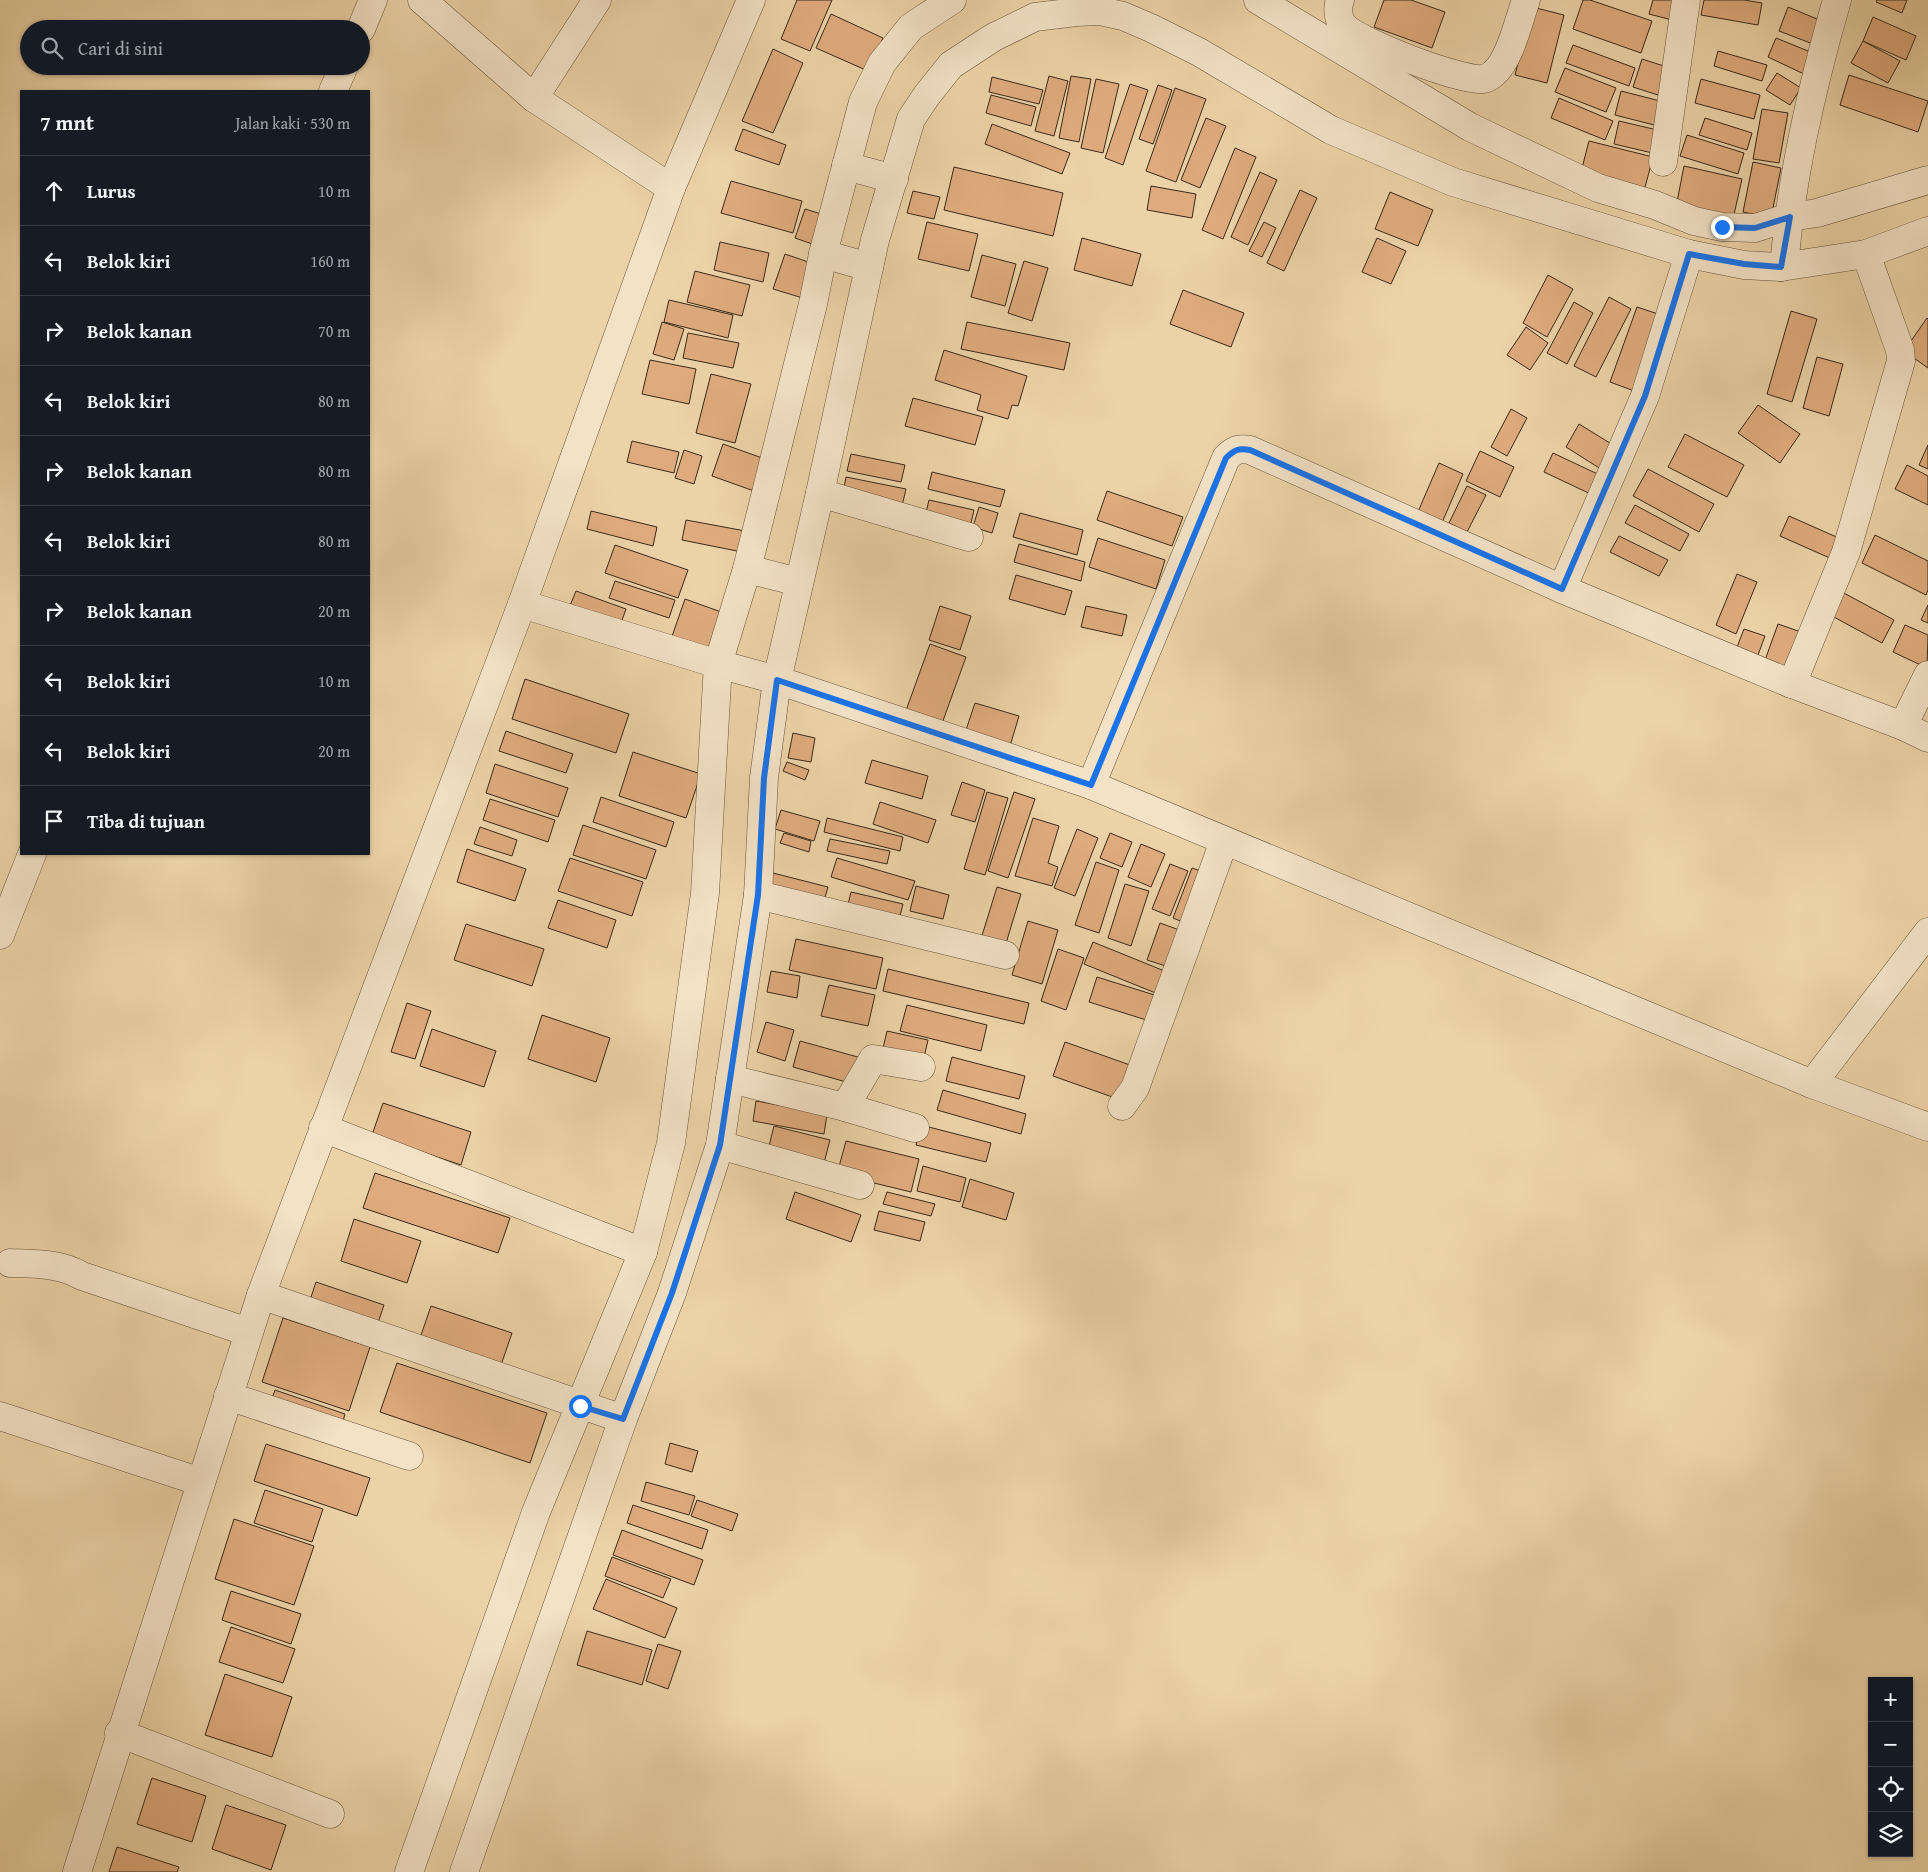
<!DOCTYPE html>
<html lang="id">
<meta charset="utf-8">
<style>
:root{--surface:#171b24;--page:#242831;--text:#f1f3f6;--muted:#9ea1a6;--line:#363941}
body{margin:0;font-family:"Gentium Book Plus",serif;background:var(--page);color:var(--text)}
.controls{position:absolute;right:15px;bottom:15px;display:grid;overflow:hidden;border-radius:0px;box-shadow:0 1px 4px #0004}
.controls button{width:45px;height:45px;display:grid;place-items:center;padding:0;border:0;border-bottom:1px solid var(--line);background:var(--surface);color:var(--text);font:25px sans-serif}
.stop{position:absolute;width:15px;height:15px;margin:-11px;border:4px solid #1a73e8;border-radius:50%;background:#fff}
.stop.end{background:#1a73e8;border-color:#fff;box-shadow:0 1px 5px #0008}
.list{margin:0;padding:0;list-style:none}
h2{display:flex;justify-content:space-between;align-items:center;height:65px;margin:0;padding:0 20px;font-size:21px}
h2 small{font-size:16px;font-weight:400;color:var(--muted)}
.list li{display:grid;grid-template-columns:32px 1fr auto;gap:15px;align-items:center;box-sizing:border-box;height:70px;padding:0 20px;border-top:1px solid var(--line)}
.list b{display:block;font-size:19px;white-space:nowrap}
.list em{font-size:16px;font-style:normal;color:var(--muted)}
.icon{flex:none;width:28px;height:28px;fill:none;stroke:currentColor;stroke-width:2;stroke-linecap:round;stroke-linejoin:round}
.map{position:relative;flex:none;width:1928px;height:1872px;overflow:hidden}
.search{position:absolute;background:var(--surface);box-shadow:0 1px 4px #0004;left:20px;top:20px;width:350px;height:55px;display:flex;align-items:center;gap:12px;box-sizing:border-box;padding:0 18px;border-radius:28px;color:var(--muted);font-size:19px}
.panel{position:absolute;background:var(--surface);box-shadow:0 1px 4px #0004;left:20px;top:90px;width:350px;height:765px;border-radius:0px}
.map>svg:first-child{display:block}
.building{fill:#dfab7e;stroke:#392a17}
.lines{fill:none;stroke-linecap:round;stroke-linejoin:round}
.minor-casing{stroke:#66543b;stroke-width:29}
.minor{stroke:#f3e2c6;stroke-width:28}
.route{stroke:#1a73e8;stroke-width:6}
</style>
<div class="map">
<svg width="1928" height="1872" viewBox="0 0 1928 1872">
<rect width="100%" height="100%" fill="#ecd3a7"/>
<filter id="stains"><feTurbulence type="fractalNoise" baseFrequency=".004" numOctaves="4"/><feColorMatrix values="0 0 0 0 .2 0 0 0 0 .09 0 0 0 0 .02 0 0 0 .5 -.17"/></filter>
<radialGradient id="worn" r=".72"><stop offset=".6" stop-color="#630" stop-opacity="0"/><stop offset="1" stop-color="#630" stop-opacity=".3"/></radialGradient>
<g class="building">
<path d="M797,0h35l-22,51 -29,-12z"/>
<path d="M1384,0h27l34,12 -13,36 -58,-21z"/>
<path d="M1583,0h7l62,21 -11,32 -68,-24z"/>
<path d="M1653,0h24l-5,20 -23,-6z"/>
<path d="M1704,0h40l18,3 -4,22 -57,-10z"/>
<path d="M1877,0h30l-5,13 -26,-11z"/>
<path d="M1532,7l32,8 -17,68 -32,-8z"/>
<path d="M1788,7l34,14 -9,23 -34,-13z"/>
<path d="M831,14l52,24 -15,33 -52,-23z"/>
<path d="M1873,17l43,19 -10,24 -43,-19z"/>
<path d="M1776,38l37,15 -9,21 -36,-17z"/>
<path d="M1863,41l37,20 -12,22 -37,-20z"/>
<path d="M1573,45l62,23 -6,18 -63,-23z"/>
<path d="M773,49l30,14 -30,70 -31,-12z"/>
<path d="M1718,51l49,14 -5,16 -48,-15z"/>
<path d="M1642,59l28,9 -9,28 -28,-9z"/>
<path d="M1565,68l51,20 -10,24 -51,-20z"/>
<path d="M1777,73l24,15 -11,17 -24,-15z"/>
<path d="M1849,75l79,26 -10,31 -78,-27z"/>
<path d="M1049,76l19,5 -14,55 -19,-5z"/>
<path d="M1071,76l20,3 -12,63 -20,-4z"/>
<path d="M992,77l51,13 -4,14 -50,-12z"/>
<path d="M1096,79l23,5 -16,69 -22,-5z"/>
<path d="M1701,79l59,16 -6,24 -59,-16z"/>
<path d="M1130,84l18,6 -25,75 -18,-7z"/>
<path d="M1158,85l14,5 -19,54 -14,-5z"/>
<path d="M1175,88l31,11 -30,83 -30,-11z"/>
<path d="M1621,91l47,12 -6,24 -47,-12z"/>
<path d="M991,95l45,12 -5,19 -45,-13z"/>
<path d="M1559,98l54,23 -8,19 -54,-22z"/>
<path d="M1762,109l26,4 -9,50 -26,-4z"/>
<path d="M1206,118l20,8 -26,62 -19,-8z"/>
<path d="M1705,118l47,15 -5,17 -48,-15z"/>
<path d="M1619,121l47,11 -5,23 -47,-11z"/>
<path d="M992,124l78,29 -8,21 -77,-30z"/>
<path d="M743,129l43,16 -7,20 -44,-15z"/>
<path d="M1687,135l57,18 -6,21 -58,-18z"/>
<path d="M1589,141l64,16 -9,34 -64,-15z"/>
<path d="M1235,148l21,9 -33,82 -21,-9z"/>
<path d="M1753,162l28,6 -10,50 -28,-6z"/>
<path d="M1684,166l58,13 -9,40 -57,-12z"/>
<path d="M954,167l109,26 -10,43 -109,-26z"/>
<path d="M1260,172l17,8 -29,65 -17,-8z"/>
<path d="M731,181l71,20 -9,32 -72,-20z"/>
<path d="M1151,186l45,8 -4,24 -45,-8z"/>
<path d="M1300,190l17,8 -33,73 -17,-8z"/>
<path d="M913,191l27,6 -6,22 -27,-6z"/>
<path d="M1390,192l43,18 -15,36 -43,-17z"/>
<path d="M805,209l23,7 -10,30 -23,-8z"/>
<path d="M927,222l51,12 -9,37 -51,-12z"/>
<path d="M1264,222l12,6 -14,29 -13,-6z"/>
<path d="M1082,238l59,16 -9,32 -58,-16z"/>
<path d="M1377,238l29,13 -15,33 -29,-12z"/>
<path d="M720,242l49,11 -6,29 -49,-12z"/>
<path d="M785,254l32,11 -11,34 -33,-10z"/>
<path d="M982,255l34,9 -11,42 -34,-9z"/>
<path d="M1024,261l24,7 -16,53 -24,-8z"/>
<path d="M695,271l55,14 -8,31 -55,-14z"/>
<path d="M1548,275l25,14 -26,48 -24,-14z"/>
<path d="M1183,290l61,23 -13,34 -61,-23z"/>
<path d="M1609,297l22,12 -35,68 -22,-11z"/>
<path d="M669,300l64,15 -5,23 -64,-16z"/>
<path d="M1574,302l19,11 -26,51 -20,-11z"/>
<path d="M1637,307l27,9 -27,76 -27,-10z"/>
<path d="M1791,311l26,8 -25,83 -25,-8z"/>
<path d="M1927,318l1,1v49l-24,-17z"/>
<path d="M662,322l22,7 -10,31 -21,-6z"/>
<path d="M967,322l103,21 -6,27 -103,-21z"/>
<path d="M1526,327l22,16 -18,27 -23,-15z"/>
<path d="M688,333l51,10 -6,25 -50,-10z"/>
<path d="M944,350l83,26 -9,30 -6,-1 -4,14 -31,-9 4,-15 -46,-15z"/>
<path d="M1817,357l26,7 -14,52 -26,-8z"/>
<path d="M650,360l46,9 -7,35 -47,-10z"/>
<path d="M711,374l40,10 -16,59 -39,-10z"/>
<path d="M913,398l70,19 -8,28 -70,-19z"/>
<path d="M1758,405l42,29 -20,29 -42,-30z"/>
<path d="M1511,409l16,9 -20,38 -16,-9z"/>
<path d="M1579,424l39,24 -14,23 -38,-24z"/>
<path d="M1685,434l59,31 -17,32 -59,-30z"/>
<path d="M632,441l47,11 -5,21 -47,-11z"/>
<path d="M723,444l42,15 -11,32 -42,-15z"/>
<path d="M1928,445v24l-9,-4z"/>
<path d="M684,450l18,6 -8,28 -19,-6z"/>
<path d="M1480,451l34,16 -14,30 -34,-16z"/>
<path d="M1553,453l53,25 -9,19 -53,-25z"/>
<path d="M851,454l54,11 -4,17 -54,-11z"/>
<path d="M1439,463l24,11 -25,58 -24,-11z"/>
<path d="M1907,465l21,11v29l-33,-16z"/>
<path d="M1648,469l66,35 -15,28 -66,-36z"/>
<path d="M932,472l73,18 -5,17 -72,-18z"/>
<path d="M846,477l60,12 -4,17 -59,-13z"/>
<path d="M1467,486l19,9 -19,37 -18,-9z"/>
<path d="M1107,491l76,26 -11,29 -75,-26z"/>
<path d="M929,500l45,10 -4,17 -45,-10z"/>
<path d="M1635,505l54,29 -9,17 -55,-28z"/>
<path d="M979,507l19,6 -6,20 -19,-6z"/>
<path d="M591,511l66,16 -4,19 -66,-17z"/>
<path d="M1020,513l63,17 -6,25 -64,-18z"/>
<path d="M1789,516l52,23 -9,20 -52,-23z"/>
<path d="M686,520l65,12 -4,21 -65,-13z"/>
<path d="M1875,535l53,26v29l-2,5 -64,-32z"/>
<path d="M1619,536l49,24 -9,16 -49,-24z"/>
<path d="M1098,538l67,22 -9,29 -67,-22z"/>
<path d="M1019,544l66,18 -4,19 -67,-19z"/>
<path d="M615,545l73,25 -10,28 -73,-25z"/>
<path d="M1737,574l20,8 -21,52 -20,-9z"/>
<path d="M1016,575l56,16 -7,24 -56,-16z"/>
<path d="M615,581l60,19 -6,18 -60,-20z"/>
<path d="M576,591l50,18 -6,17 -51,-18z"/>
<path d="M1842,592l52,28 -12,23 -52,-28z"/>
<path d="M685,599l39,14 -15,43 -39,-14z"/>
<path d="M1928,605v18l-7,-3z"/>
<path d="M940,606l31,10 -11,34 -31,-10z"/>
<path d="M1086,606l41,9 -5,21 -41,-9z"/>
<path d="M1778,624l23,8 -15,40 -22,-9z"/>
<path d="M1905,625l23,10 -1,33 -34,-16z"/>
<path d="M1744,629l21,7 -10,27 -21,-8z"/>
<path d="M930,644l36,13 -26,72 -36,-13z"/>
<path d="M525,679l104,35 -13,39 -104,-34z"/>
<path d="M975,703l44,13 -12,40 -45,-14z"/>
<path d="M506,731l67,23 -7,19 -67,-22z"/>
<path d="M793,733l22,5 -4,24 -23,-4z"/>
<path d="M633,752l68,22 -15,44 -67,-22z"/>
<path d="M872,760l56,16 -6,23 -57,-16z"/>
<path d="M787,762l22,8 -4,10 -22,-9z"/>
<path d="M495,764l73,24 -10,29 -72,-24z"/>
<path d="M962,782l23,8 -10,32 -24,-7z"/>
<path d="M987,792l21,6 -23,77 -21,-6z"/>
<path d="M1014,792l21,7 -27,79 -20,-7z"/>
<path d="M601,797l73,25 -8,25 -73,-25z"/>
<path d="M490,799l65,21 -7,22 -65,-22z"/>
<path d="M880,802l56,18 -8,23 -55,-19z"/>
<path d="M781,810l39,11 -6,20 -39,-12z"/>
<path d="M827,818l76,19 -3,14 -76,-19z"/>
<path d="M1033,818l26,8 -11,37 10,4 -6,19 -37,-10z"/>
<path d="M583,825l73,25 -10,29 -73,-24z"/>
<path d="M480,827l37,13 -5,16 -38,-12z"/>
<path d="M1077,829l21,9 -23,58 -21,-8z"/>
<path d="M784,833l27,8 -2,11 -29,-9z"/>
<path d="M1110,833l22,9 -10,25 -22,-9z"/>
<path d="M830,839l60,12 -3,13 -60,-13z"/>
<path d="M1141,844l24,10 -14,33 -23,-10z"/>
<path d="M467,849l59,20 -11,32 -58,-19z"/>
<path d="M570,858l73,24 -11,34 -74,-25z"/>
<path d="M837,858l78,23 -7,19 -77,-23z"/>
<path d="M1096,862l23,8 -20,63 -24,-8z"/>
<path d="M1170,864l18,7 -18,45 -18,-7z"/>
<path d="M1192,868l17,6 -19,51 -17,-7z"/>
<path d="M773,873l55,14 -6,21 -55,-14z"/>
<path d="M1125,884l24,7 -18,55 -23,-8z"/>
<path d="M916,886l33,9 -6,24 -33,-8z"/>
<path d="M997,887l24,7 -17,56 -24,-8z"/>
<path d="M851,892l52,12 -4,16 -52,-11z"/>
<path d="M558,900l58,20 -9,28 -59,-20z"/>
<path d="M1028,921l30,9 -16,54 -30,-9z"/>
<path d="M1160,923l25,9 -13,36 -25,-8z"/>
<path d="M466,924l78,25 -12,37 -78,-26z"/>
<path d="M796,939l87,19 -7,31 -87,-19z"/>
<path d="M1093,942l74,30 -9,22 -74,-30z"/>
<path d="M1058,949l26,9 -18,52 -25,-9z"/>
<path d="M888,969l141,34 -5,21 -141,-33z"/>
<path d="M771,971l29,5 -3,22 -30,-6z"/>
<path d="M1097,977l67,21 -8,25 -67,-21z"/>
<path d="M829,985l46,10 -7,31 -47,-10z"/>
<path d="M407,1003l24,8 -16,48 -24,-7z"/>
<path d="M907,1005l80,20 -6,26 -81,-20z"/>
<path d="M542,1015l68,23 -14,44 -68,-23z"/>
<path d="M766,1022l28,8 -9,31 -28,-9z"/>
<path d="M432,1029l64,22 -12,36 -64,-21z"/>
<path d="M887,1031l41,9 -5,22 -41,-9z"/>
<path d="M800,1041l65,18 -8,26 -64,-18z"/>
<path d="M1065,1042l65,23 -12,34 -65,-23z"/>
<path d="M952,1057l73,19 -6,23 -73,-18z"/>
<path d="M943,1090l83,24 -5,20 -84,-24z"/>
<path d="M756,1101l71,13 -3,20 -71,-13z"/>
<path d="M383,1103l88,29 -10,33 -89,-30z"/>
<path d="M921,1125l70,18 -5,19 -70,-17z"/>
<path d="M774,1126l56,14 -7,27 -56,-13z"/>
<path d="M846,1141l73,18 -8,33 -74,-18z"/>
<path d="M923,1166l43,12 -6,24 -43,-11z"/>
<path d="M375,1173l135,45 -12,35 -135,-45z"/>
<path d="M970,1179l44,14 -8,27 -44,-13z"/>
<path d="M795,1192l66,23 -10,27 -65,-23z"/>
<path d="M887,1192l48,12 -4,12 -48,-12z"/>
<path d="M879,1211l46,11 -5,19 -46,-11z"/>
<path d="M354,1219l67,22 -14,42 -66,-22z"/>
<path d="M316,1282l68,23 -8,24 -68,-23z"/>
<path d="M431,1306l81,27 -12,35 -81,-27z"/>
<path d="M283,1318l87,29 -21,64 -87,-29z"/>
<path d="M397,1363l150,50 -17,50 -150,-51z"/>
<path d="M275,1390l70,24 -4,14 -71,-24z"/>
<path d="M670,1443l28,8 -6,21 -27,-8z"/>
<path d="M266,1444l104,34 -13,38 -103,-35z"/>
<path d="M646,1482l49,14 -6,19 -48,-14z"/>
<path d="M265,1490l58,19 -11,33 -58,-19z"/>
<path d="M697,1500l41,14 -6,17 -41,-15z"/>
<path d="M633,1505l75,25 -6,19 -75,-26z"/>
<path d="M234,1519l80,27 -20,59 -79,-26z"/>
<path d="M622,1530l81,30 -9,25 -81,-30z"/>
<path d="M612,1557l59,22 -8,19 -58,-22z"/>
<path d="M606,1579l71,29 -12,30 -72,-29z"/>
<path d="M231,1591l70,23 -10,30 -69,-24z"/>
<path d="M231,1627l64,22 -12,34 -64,-21z"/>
<path d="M587,1631l65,19 -10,35 -65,-20z"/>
<path d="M658,1644l23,7 -13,38 -22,-8z"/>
<path d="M225,1674l67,23 -20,60 -67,-22z"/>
<path d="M152,1778l54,18 -14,46 -55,-18z"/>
<path d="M226,1805l60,20 -15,45 -59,-21z"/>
<path d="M117,1847l62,20 -2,5h-68z"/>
</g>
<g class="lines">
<g class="minor-casing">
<g id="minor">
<path d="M422,0l112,98 137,90"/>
<path d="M1258,0l212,127 128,61 57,17 39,16 28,6 33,1 35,-11 27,-4 111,-33"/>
<path d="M1340,0c-3,7 -2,19 3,25 13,17 120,57 141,54 3,-1 8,-4 10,-6 16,-13 25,-54 32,-73"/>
<path d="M361,29l12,-29"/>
<path d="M333,91l11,-25"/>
<path d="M534,98l63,-98"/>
<path d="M1663,162l23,-162"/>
<path d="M846,166l48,13"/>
<path d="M823,254l46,13"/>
<path d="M1781,267l4,-10c7,-87 28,-174 52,-257"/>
<path d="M820,493l149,44"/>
<path d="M747,569l52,13"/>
<path d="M1562,589l83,-193 44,-142"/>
<path d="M522,604l196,60 59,16 314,105 721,299 116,43"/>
<path d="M1792,684l54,-132 55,-191 -1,-11 -34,-96"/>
<path d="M1903,726l25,-51"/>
<path d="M1091,785l135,-327c8,-8 12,-10 24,-8l312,139 230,95 111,42 25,12"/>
<path d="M758,895l247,60"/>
<path d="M0,935l32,-81"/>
<path d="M730,1079l115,28 28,-48 48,8"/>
<path d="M1812,1084l116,-152"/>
<path d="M1122,1106l13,-18 89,-247"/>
<path d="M845,1107l70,21"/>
<path d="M323,1128l320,124"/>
<path d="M720,1145l140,40"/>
<path d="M10,1263c25,1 50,0 72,13l166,56"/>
<path d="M261,1295l362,124"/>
<path d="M228,1396l181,60"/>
<path d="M0,1416l201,66"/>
<path d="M119,1733l211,81"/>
<path d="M77,1872l184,-577 261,-691 149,-416 80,-188"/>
<path d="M409,1872l127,-360 107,-260 28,-109 34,-250 13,-229 29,-95 66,-265 10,-50 40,-152 19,-39 29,-36 41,-27"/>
<path d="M464,1872l159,-453 49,-126 48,-148 38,-250 6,-117 13,-98 43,-187 55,-253 36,-121 16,-24 24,-30 43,-28 41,-20 41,-5 24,-1 23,5 28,12 48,24 132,78 122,52 236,72 55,11 37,2 85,-13 62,-23"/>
</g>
</g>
<use href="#minor" class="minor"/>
</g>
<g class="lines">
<path class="route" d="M580,1406l43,13 49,-126 48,-148 38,-250 6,-117 13,-98 314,105 135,-327c8,-8 12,-10 24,-8l312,139 83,-193 44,-142 55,10 37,3 9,-50 -35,11 -33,-1"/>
</g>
<rect width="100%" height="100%" filter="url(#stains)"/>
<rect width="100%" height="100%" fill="url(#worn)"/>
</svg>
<div class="controls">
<button>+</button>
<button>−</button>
<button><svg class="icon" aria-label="locate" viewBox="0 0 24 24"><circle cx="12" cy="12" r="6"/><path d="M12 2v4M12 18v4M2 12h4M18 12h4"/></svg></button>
<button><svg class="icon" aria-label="layers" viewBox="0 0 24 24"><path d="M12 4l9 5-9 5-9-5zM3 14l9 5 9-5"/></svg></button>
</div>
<div class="stop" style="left:580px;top:1406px"></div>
<div class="stop end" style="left:1722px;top:227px"></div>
<div class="search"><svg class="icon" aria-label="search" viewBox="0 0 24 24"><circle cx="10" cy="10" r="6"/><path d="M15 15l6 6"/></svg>Cari di sini</div>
<section class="panel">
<h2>7 mnt<small>Jalan kaki · 530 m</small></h2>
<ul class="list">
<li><svg class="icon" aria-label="ahead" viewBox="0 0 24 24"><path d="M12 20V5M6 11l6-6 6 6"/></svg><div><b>Lurus</b></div><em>10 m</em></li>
<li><svg class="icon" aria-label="left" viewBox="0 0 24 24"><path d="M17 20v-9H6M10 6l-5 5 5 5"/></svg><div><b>Belok kiri</b></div><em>160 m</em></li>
<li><svg class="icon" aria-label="right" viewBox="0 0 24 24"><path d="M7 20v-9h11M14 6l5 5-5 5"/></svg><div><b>Belok kanan</b></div><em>70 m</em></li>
<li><svg class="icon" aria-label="left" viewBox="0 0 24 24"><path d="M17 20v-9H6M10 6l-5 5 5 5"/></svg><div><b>Belok kiri</b></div><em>80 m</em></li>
<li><svg class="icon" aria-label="right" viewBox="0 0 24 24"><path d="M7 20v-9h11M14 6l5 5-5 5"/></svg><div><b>Belok kanan</b></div><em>80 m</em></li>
<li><svg class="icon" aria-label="left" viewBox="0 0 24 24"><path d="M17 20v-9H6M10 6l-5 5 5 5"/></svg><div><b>Belok kiri</b></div><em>80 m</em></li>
<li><svg class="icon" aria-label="right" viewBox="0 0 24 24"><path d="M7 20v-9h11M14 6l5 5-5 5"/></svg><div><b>Belok kanan</b></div><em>20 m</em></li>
<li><svg class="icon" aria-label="left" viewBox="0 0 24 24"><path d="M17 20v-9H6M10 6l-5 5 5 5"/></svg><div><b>Belok kiri</b></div><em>10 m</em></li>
<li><svg class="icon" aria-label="left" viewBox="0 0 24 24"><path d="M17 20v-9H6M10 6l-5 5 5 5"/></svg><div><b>Belok kiri</b></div><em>20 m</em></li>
<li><svg class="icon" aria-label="arrive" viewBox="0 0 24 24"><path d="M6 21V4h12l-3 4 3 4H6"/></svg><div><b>Tiba di tujuan</b></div></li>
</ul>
</section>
</div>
